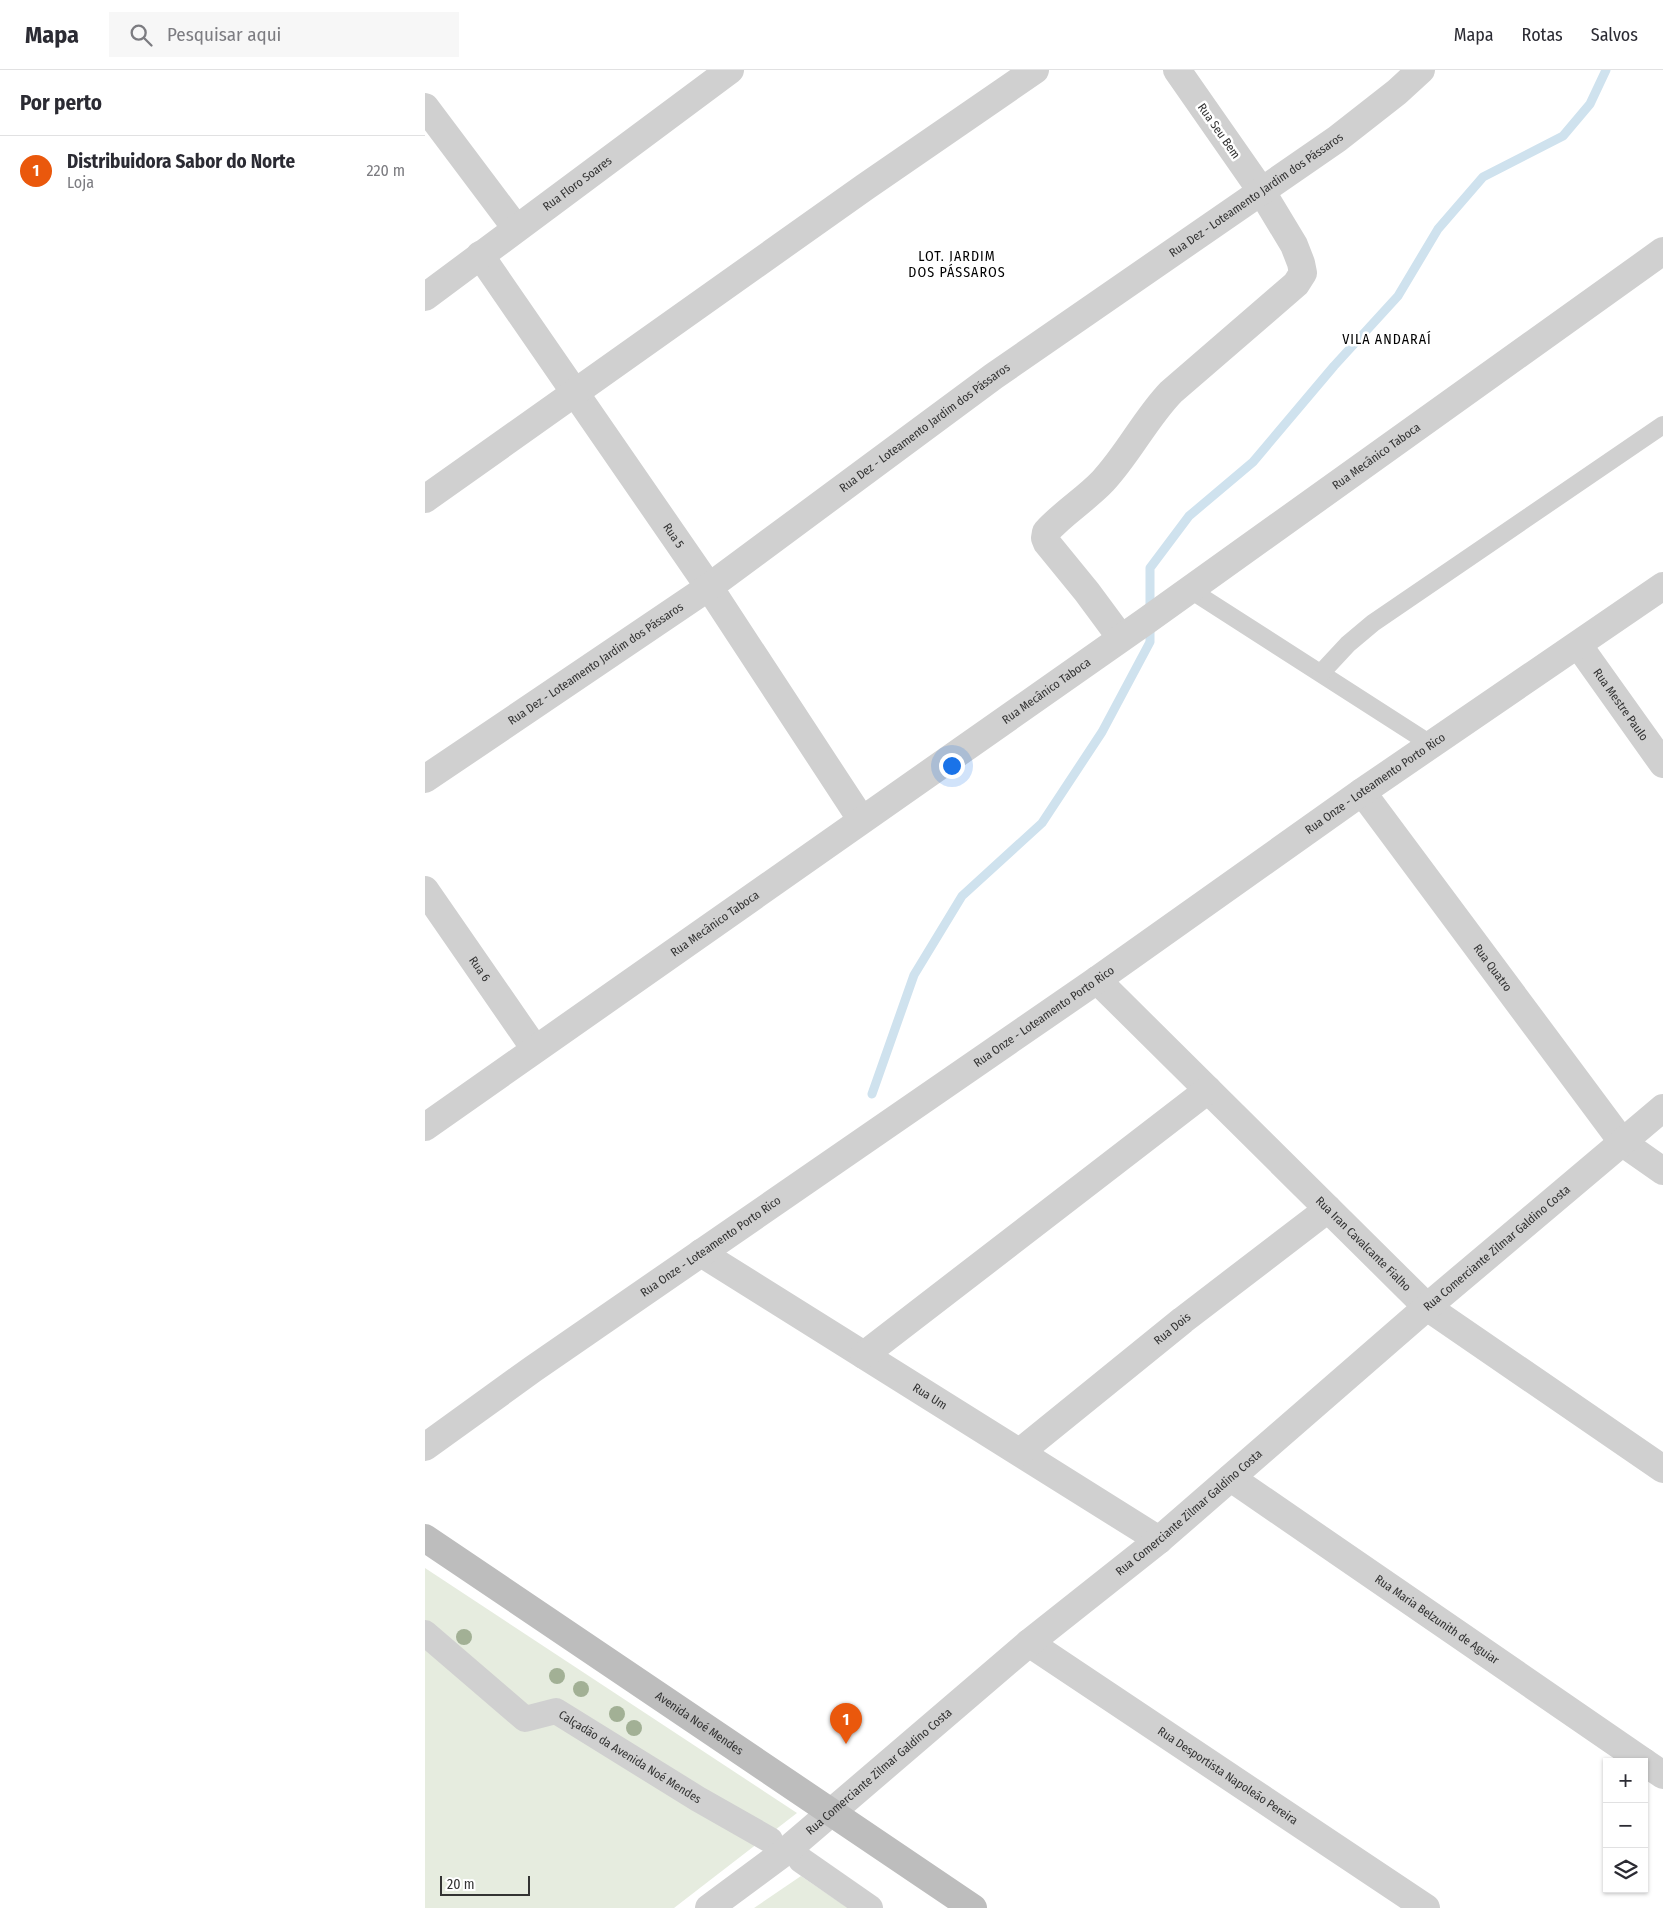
<!DOCTYPE html>
<html lang="pt">
<meta charset="utf-8">
<style>
:root{--surface:#fff;--page:#f7f7f7;--text:#2b2b33;--muted:#7c7c81;--line:#e1e1e2;--accent:#ea580c}
body{margin:0;font-family:"Fira Sans Condensed",sans-serif;background:var(--page);color:var(--text)}
.controls{position:absolute;right:15px;bottom:15px;display:grid;overflow:hidden;border-radius:0px;box-shadow:0 1px 4px #0004}
.controls button{width:45px;height:45px;display:grid;place-items:center;padding:0;border:0;border-bottom:1px solid var(--line);background:var(--surface);color:var(--text);font:25px sans-serif}
.scale{position:absolute;left:15px;bottom:12px;width:90px;box-sizing:border-box;padding-left:5px;border:2px solid #333;border-top:0;font-size:14px;line-height:18px;white-space:nowrap;color:#333;-webkit-text-stroke:4px #fff;paint-order:stroke}
.you{position:absolute;left:526px;top:695px;width:18px;height:18px;margin:-12px;border:4px solid #fff;border-radius:50%;background:#1a73e8;box-shadow:0 0 0 8px #1a73e833}
.badge{display:grid;place-items:center;width:32px;height:32px;border-radius:50%;background:var(--accent);color:#fff;font-size:16px;font-weight:700}
.pin{position:absolute;translate:-50% -41px;filter:drop-shadow(0 1px 2px #0008)}
.pin::after{content:'';position:absolute;top:26px;width:18px;height:15px;background:inherit;clip-path:polygon(0 0,100% 0,50% 100%)}
.list{margin:0;padding:0;list-style:none}
h2{display:flex;justify-content:space-between;align-items:center;height:65px;margin:0;padding:0 20px;font-size:21px}
h2 small{font-size:16px;font-weight:400;color:var(--muted)}
.list li{display:grid;grid-template-columns:32px 1fr auto;gap:15px;align-items:center;box-sizing:border-box;height:70px;padding:0 20px;border-top:1px solid var(--line)}
.list b{display:block;font-size:19px;white-space:nowrap}
.list p{margin:0;font-size:16px;white-space:nowrap;color:var(--muted)}
.list em{font-size:16px;font-style:normal;color:var(--muted)}
.icon{flex:none;width:28px;height:28px;fill:none;stroke:currentColor;stroke-width:2;stroke-linecap:round;stroke-linejoin:round}
.map{position:relative;flex:none;width:1238px;height:1838px;overflow:hidden}
header{display:flex;align-items:center;gap:30px;box-sizing:border-box;height:70px;padding:0 25px;background:var(--surface);border-bottom:1px solid var(--line)}
header strong{font-size:24px}
nav{display:flex;gap:28px;margin-inline-start:auto;font-size:18px}
.search{width:350px;height:45px;background:var(--page);display:flex;align-items:center;gap:12px;box-sizing:border-box;padding:0 18px;border-radius:0px;color:var(--muted);font-size:19px}
main{display:flex}
aside{flex:1;background:var(--surface)}
.map>svg:first-child{display:block}
.green{fill:#e6ecdf}
.lines{fill:none;stroke-linecap:round;stroke-linejoin:round}
.stream{stroke:#cfe2ee;stroke-width:9}
.service{stroke:#d0d0d0;stroke-width:18}
.pedestrian{stroke:#d0d0d0;stroke-width:26}
.minor{stroke:#d0d0d0;stroke-width:28}
.secondary{stroke:#bdbdbd;stroke-width:28}
.tree{fill:#a2b095}
.labels{text-anchor:middle;dominant-baseline:central;stroke-width:5;stroke-linejoin:round;paint-order:stroke}
.street-label{font-size:12px;fill:#333;stroke:#fff}
.neighbourhood-label{font-size:14px;letter-spacing:1px;fill:#000;stroke:#fff}
</style>
<header>
<strong>Mapa</strong>
<div class="search"><svg class="icon" aria-label="search" viewBox="0 0 24 24"><circle cx="10" cy="10" r="6"/><path d="M15 15l6 6"/></svg>Pesquisar aqui</div>
<nav><a>Mapa</a><a>Rotas</a><a>Salvos</a></nav>
</header>
<main>
<aside>
<h2>Por perto<small></small></h2>
<ul class="list">
<li><span class="badge">1</span><div><b>Distribuidora Sabor do Norte</b><p>Loja</p></div><em>220 m</em></li>
</ul>
</aside>
<div class="map">
<svg width="1238" height="1838" viewBox="0 0 1238 1838">
<rect width="100%" height="100%" fill="#fff"/>
<g class="green">
<path d="M0,1498l372,245 -123,95h-249z"/>
<path d="M376,1806l47,32h-94z"/>
</g>
<g class="lines">
<g class="stream">
<path d="M725,542v-44l39,-52 64,-54 81,-96 64,-70 40,-67 45,-52 80,-41 27,-32 16,-34"/>
<path d="M447,1024l42,-119 48,-79 80,-73 60,-91 48,-90v-17"/>
</g>
<g class="service">
<path d="M764,519l243,156"/>
<path d="M896,603l27,-29 25,-21 290,-198"/>
</g>
<g class="pedestrian">
<path id="s1" d="M0,1563l100,86 31,-8 142,88 72,41"/>
<path d="M376,1790l69,48"/>
</g>
<g class="minor">
<path d="M0,37l91,121"/>
<path id="s2" d="M55,185l229,332 152,232"/>
<path id="s3" d="M0,227l305,-227"/>
<path d="M0,429l440,-312 170,-117"/>
<path d="M696,568l-34,-46 -40,-49 -2,-5 1,-6c17,-19 40,-33 57,-51 26,-28 42,-62 68,-89l125,-108 7,-11 -2,-10 -7,-18 -32,-53 -85,-122"/>
<path id="s4" d="M1154,576l84,118"/>
<path id="s5" d="M0,709l284,-192 285,-211 343,-237 60,-47 24,-22"/>
<path id="s6" d="M937,722l261,351 40,28"/>
<path id="s7" d="M0,820l110,159"/>
<path id="s8" d="M672,910l330,327 236,162"/>
<path id="s9" d="M0,1057l721,-506 517,-370"/>
<path id="s10" d="M276,1183l458,287"/>
<path d="M439,1285l344,-265"/>
<path id="s11" d="M0,1377l108,-78 564,-389 265,-188 301,-206"/>
<path id="s12" d="M595,1382l163,-132 145,-111"/>
<path id="s13" d="M806,1408l413,284"/>
<path id="s14" d="M604,1573l397,265"/>
<path d="M1219,1692l19,13"/>
<path id="s15" d="M284,1838l77,-57 243,-208 130,-103 268,-233 236,-199"/>
</g>
<path class="secondary" id="s16" d="M0,1468l548,370"/>
</g>
<g class="tree">
<circle cx="39" cy="1567" r="8"/>
<circle cx="132" cy="1606" r="8"/>
<circle cx="156" cy="1619" r="8"/>
<circle cx="192" cy="1644" r="8"/>
<circle cx="209" cy="1658" r="8"/>
</g>
<g class="labels">
<g class="street-label">
<text transform="translate(794 61) rotate(55)">Rua Seu Bem</text>
<text stroke="none"><textPath href="#s3" startOffset="190">Rua Floro Soares</textPath></text>
<text stroke="none"><textPath href="#s5" startOffset="1016">Rua Dez - Loteamento Jardim dos Pássaros</textPath></text>
<text stroke="none"><textPath href="#s5" startOffset="611">Rua Dez - Loteamento Jardim dos Pássaros</textPath></text>
<text stroke="none"><textPath href="#s9" startOffset="1164">Rua Mecânico Taboca</textPath></text>
<text stroke="none"><textPath href="#s2" startOffset="341">Rua 5</textPath></text>
<text stroke="none"><textPath href="#s5" startOffset="206">Rua Dez - Loteamento Jardim dos Pássaros</textPath></text>
<text stroke="none"><textPath href="#s9" startOffset="759">Rua Mecânico Taboca</textPath></text>
<text stroke="none"><textPath href="#s4" startOffset="72">Rua Mestre Paulo</textPath></text>
<text stroke="none"><textPath href="#s11" startOffset="1159">Rua Onze - Loteamento Porto Rico</textPath></text>
<text stroke="none"><textPath href="#s9" startOffset="354">Rua Mecânico Taboca</textPath></text>
<text stroke="none"><textPath href="#s6" startOffset="219">Rua Quatro</textPath></text>
<text stroke="none"><textPath href="#s7" startOffset="96">Rua 6</textPath></text>
<text stroke="none"><textPath href="#s11" startOffset="754">Rua Onze - Loteamento Porto Rico</textPath></text>
<text stroke="none"><textPath href="#s8" startOffset="375">Rua Iran Cavalcante Fialho</textPath></text>
<text stroke="none"><textPath href="#s11" startOffset="349">Rua Onze - Loteamento Porto Rico</textPath></text>
<text stroke="none"><textPath href="#s15" startOffset="1028">Rua Comerciante Zilmar Galdino Costa</textPath></text>
<text stroke="none"><textPath href="#s12" startOffset="196">Rua Dois</textPath></text>
<text stroke="none"><textPath href="#s10" startOffset="270">Rua Um</textPath></text>
<text stroke="none"><textPath href="#s15" startOffset="622">Rua Comerciante Zilmar Galdino Costa</textPath></text>
<text stroke="none"><textPath href="#s13" startOffset="250">Rua Maria Belzunith de Aguiar</textPath></text>
<text stroke="none"><textPath href="#s16" startOffset="331">Avenida Noé Mendes</textPath></text>
<text stroke="none"><textPath href="#s1" startOffset="251">Calçadão da Avenida Noé Mendes</textPath></text>
<text stroke="none"><textPath href="#s15" startOffset="218">Rua Comerciante Zilmar Galdino Costa</textPath></text>
<text stroke="none"><textPath href="#s14" startOffset="239">Rua Desportista Napoleão Pereira</textPath></text>
</g>
<g class="neighbourhood-label">
<text x="532" y="186">LOT. JARDIM<tspan x="532" dy="16">DOS PÁSSAROS</tspan></text>
<text x="962" y="269">VILA ANDARAÍ</text>
</g>
</g>
</svg>
<div class="controls">
<button>+</button>
<button>−</button>
<button><svg class="icon" aria-label="layers" viewBox="0 0 24 24"><path d="M12 4l9 5-9 5-9-5zM3 14l9 5 9-5"/></svg></button>
</div>
<div class="scale">20 m</div>
<div class="you"></div>
<div class="pin badge" style="left:421px;top:1674px">1</div>
</div>
</main>
